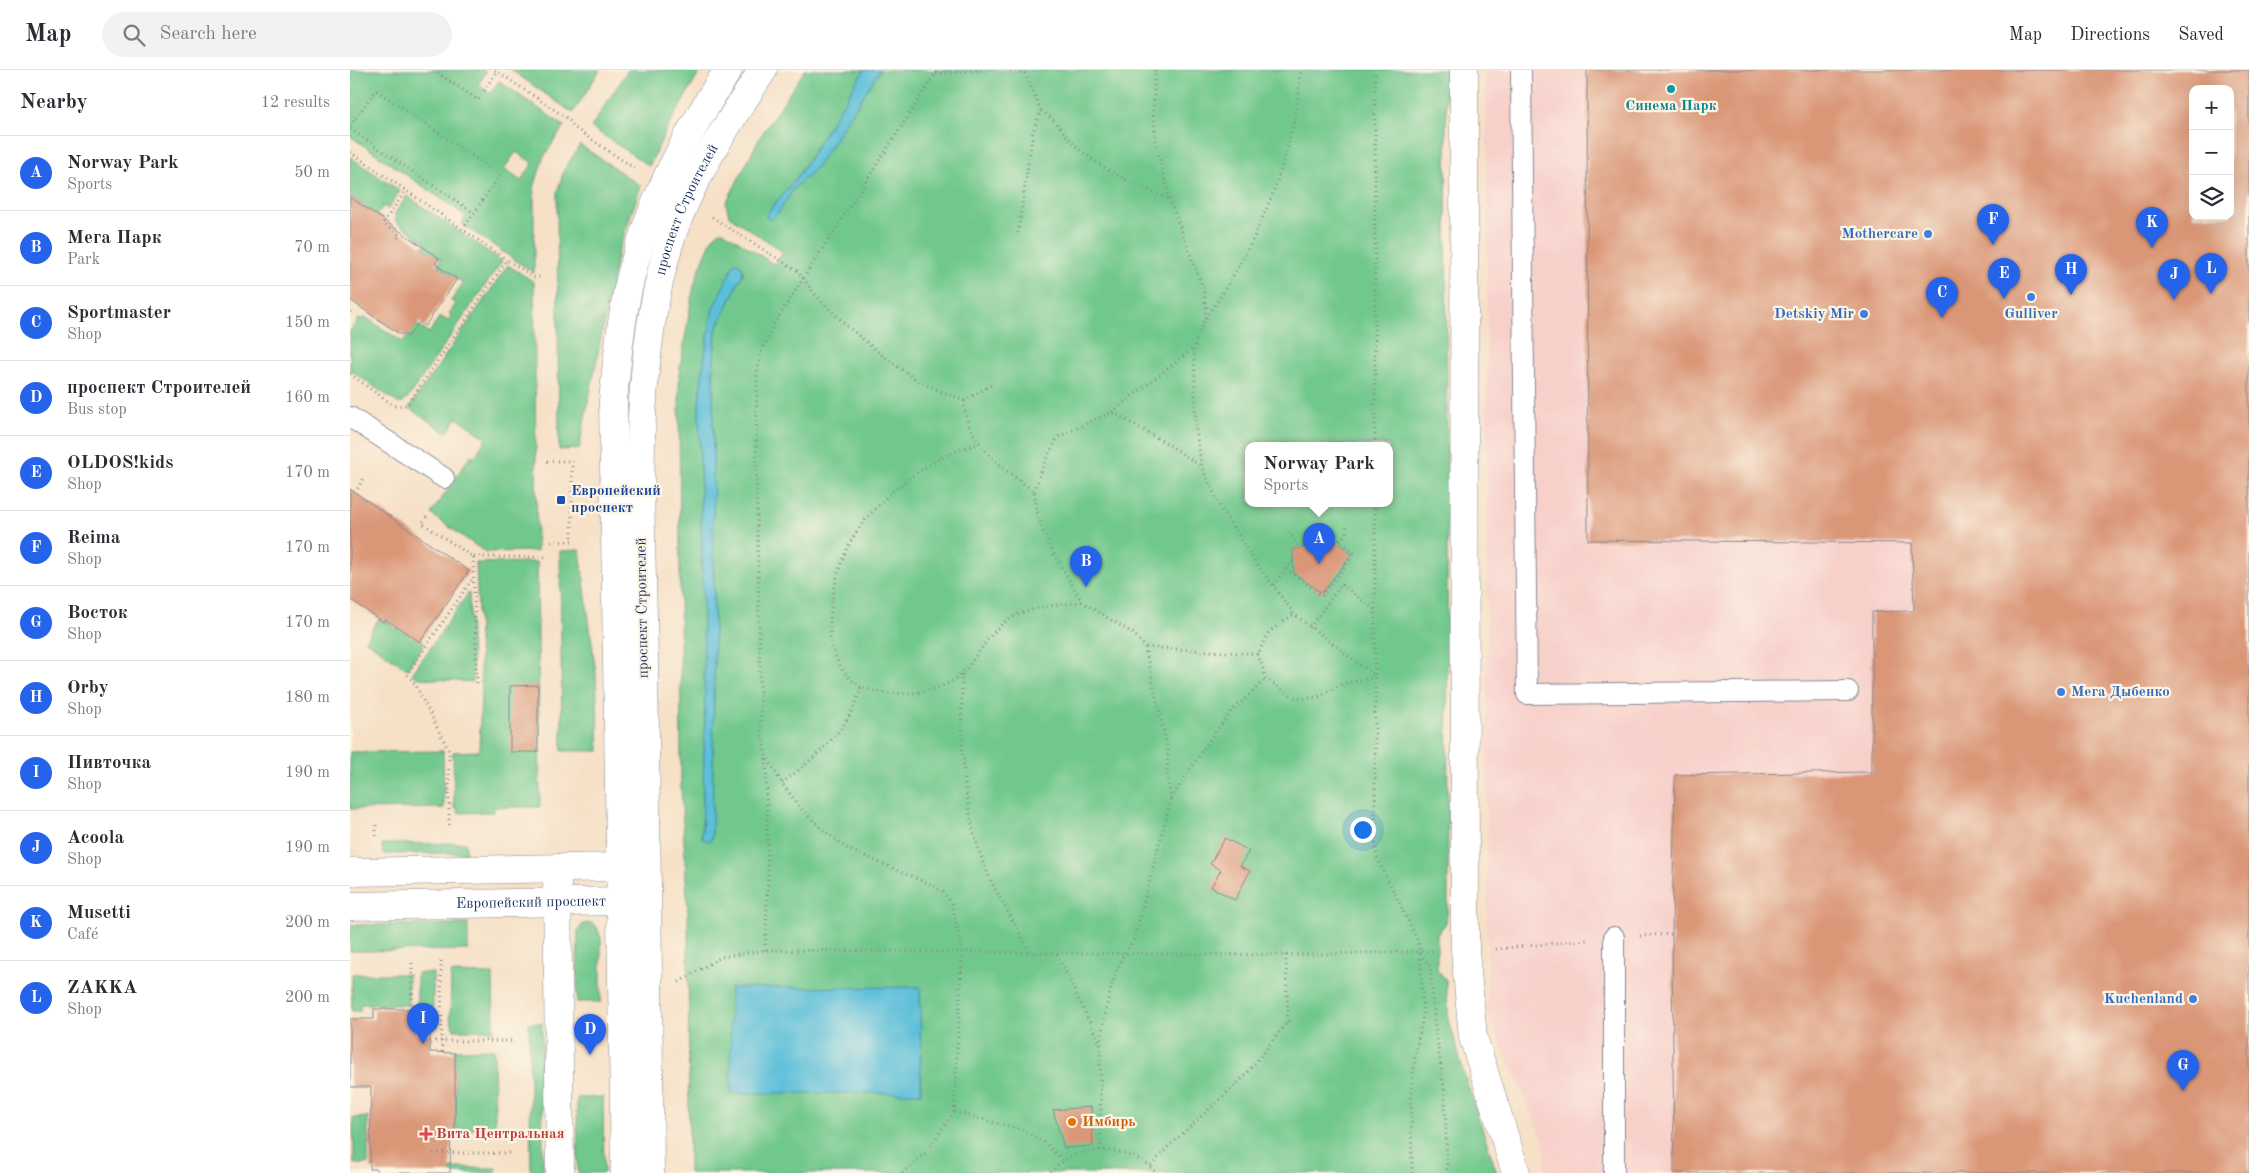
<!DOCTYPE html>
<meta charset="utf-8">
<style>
:root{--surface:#fff;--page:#f2f2f3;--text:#2b2b33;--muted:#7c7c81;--line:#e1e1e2;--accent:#2563eb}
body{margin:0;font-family:"Old Standard TT",serif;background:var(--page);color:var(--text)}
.controls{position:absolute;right:15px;top:15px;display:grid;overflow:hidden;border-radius:10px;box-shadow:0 5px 20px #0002}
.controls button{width:45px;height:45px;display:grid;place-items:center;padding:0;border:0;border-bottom:1px solid var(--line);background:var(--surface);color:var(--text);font:25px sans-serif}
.you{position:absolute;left:1012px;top:759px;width:18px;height:18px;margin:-12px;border:4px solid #fff;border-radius:50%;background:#1a73e8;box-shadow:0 0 0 8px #1a73e833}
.badge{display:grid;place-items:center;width:32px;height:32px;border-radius:50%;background:var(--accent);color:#fff;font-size:16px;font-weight:700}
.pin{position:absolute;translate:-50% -41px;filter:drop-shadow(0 1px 2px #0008)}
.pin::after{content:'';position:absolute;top:26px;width:18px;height:15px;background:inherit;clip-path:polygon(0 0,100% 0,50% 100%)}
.popup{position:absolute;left:895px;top:372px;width:148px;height:65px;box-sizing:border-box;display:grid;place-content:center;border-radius:10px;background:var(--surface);filter:drop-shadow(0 1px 4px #0005);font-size:16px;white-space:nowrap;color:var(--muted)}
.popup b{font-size:19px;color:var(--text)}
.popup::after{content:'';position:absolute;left:50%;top:100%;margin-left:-10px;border:10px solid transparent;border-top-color:var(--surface)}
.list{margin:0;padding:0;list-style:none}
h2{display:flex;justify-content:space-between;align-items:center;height:65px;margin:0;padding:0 20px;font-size:21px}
h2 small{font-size:16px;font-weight:400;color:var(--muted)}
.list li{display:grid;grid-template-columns:32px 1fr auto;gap:15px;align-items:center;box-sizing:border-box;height:75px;padding:0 20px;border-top:1px solid var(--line)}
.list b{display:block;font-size:19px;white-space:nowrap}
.list p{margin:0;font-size:16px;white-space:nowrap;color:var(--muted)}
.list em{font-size:16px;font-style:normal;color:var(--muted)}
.icon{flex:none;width:28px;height:28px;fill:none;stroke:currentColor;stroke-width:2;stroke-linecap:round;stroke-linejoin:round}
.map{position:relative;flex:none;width:1899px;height:1103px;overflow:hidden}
header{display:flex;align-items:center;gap:30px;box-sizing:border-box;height:70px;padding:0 25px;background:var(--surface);border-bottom:1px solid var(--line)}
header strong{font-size:24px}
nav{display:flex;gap:28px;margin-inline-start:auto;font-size:18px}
.search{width:350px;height:45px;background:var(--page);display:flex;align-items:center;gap:12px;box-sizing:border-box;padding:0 18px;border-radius:28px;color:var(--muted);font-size:19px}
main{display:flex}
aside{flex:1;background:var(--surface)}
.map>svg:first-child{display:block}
.built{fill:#f7d0ca;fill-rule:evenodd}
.green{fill:#71c88d;stroke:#467c76;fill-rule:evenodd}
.water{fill:#5bbfd9;stroke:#3b779c}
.building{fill:#da9778;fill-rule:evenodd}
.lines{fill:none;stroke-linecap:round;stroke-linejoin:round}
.service-casing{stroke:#888892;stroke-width:22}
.minor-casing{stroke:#888892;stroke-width:29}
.tertiary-casing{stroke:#888892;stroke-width:29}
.path{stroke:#888892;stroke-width:3;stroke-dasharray:1 4;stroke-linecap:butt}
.service{stroke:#fff;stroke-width:20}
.minor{stroke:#fff;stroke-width:28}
.tertiary{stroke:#fff;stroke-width:28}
.culture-dot{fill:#0f9aa8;stroke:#fcf5e5;stroke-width:2}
.shop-dot{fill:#3f7fe0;stroke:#fcf5e5;stroke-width:2}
.transit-dot{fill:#1a4fb4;stroke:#fcf5e5;stroke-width:2}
.food-dot{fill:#e8710a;stroke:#fcf5e5;stroke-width:2}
.health-dot{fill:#e0444e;stroke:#fcf5e5;stroke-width:2}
.labels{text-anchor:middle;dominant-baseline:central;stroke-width:4.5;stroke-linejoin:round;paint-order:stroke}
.culture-label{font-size:15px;font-weight:bold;fill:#0d838f;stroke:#fcf5e5}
.street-label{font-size:15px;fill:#1b2f5e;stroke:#fcf5e5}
.shop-label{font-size:15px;font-weight:bold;fill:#366cbe;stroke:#fcf5e5;text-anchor:end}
.transit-label{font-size:15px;font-weight:bold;fill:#164399;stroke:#fcf5e5;text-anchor:start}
.food-label{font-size:15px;font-weight:bold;fill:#c56008;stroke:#fcf5e5;text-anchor:start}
.health-label{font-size:15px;font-weight:bold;fill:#be3a42;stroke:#fcf5e5;text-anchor:start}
</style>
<header>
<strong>Map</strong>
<div class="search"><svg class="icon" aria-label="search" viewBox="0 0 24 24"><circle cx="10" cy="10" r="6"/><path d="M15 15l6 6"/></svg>Search here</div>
<nav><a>Map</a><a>Directions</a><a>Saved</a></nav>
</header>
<main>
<aside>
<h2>Nearby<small>12 results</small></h2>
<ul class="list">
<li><span class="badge">A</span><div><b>Norway Park</b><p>Sports</p></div><em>50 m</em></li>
<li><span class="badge">B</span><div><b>Мега Парк</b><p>Park</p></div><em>70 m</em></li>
<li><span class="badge">C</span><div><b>Sportmaster</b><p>Shop</p></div><em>150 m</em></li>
<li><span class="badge">D</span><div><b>проспект Строителей</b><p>Bus stop</p></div><em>160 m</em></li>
<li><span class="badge">E</span><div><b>OLDOS!kids</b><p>Shop</p></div><em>170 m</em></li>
<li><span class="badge">F</span><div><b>Reima</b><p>Shop</p></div><em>170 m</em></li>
<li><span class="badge">G</span><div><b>Восток</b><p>Shop</p></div><em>170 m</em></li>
<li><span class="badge">H</span><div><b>Orby</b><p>Shop</p></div><em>180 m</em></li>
<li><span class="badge">I</span><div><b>Пивточка</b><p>Shop</p></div><em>190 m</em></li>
<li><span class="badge">J</span><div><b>Acoola</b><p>Shop</p></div><em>190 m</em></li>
<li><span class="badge">K</span><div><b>Musetti</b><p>Café</p></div><em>200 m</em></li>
<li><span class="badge">L</span><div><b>ZAKKA</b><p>Shop</p></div><em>200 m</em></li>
</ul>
</aside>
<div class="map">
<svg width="1899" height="1103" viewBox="0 0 1899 1103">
<rect width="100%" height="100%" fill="#fcf5e5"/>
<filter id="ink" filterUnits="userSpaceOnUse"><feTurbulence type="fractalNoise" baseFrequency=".02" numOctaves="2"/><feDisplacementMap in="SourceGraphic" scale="10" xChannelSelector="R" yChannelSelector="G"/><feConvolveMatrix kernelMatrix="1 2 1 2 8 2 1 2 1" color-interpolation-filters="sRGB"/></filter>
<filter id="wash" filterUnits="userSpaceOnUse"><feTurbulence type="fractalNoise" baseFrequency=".0096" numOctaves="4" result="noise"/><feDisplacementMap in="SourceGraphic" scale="20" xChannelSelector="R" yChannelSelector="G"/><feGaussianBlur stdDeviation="1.12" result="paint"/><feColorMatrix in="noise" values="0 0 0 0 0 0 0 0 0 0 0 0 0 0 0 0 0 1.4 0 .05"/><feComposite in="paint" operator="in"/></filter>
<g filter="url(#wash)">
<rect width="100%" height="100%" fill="#f6e0c6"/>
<path class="built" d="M1135,0h764v1103h-704v-29l-58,-132v-865zM1843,19h37v127h-37z"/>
<g class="green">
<path d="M0,0h133l3,2 -8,13 12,8 9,-12 65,45 -21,32 -9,30v85l-72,-49 4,-8 -116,-80zM166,82l17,11 -12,18 -17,-12z"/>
<path d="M161,0h89l-27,43z"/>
<path d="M278,0h73l-33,57 -19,39 -58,-39z"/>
<path d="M455,0h59l-66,106 -30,36 10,1 16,-25 22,-20 64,-98h566l2,836 -2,17 -9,11v35l9,11 3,46h2l12,45 34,102h-808l-1,-258 -7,-128 -2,-413 14,-84 6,-20 14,-33 7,-6h3l52,34 8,-13 -54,-36 -3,-13 34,-66zM388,194l4,2 1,7 -27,57 -3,41 1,309 -2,159 -10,-1 3,-124 -6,-311 5,-43 9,-52zM899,375h140v58h-140z"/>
<path d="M230,75l61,41 -23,66 -39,197 -20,1 -2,-257 7,-23z"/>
<path d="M0,87l50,34 -12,18 -5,-3 -6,9 -26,-18 -1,2z"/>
<path d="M57,126l95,65 -94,137 -5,5h-5l-48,-33v-39l9,-13 3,2 3,-3 38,25 13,-18 13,9 11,-17 8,5 3,-5 -2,-2 7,-10 -5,-3 12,-18 -26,-18 4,-6 -18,-12 3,-4 -31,-22 2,-4 -3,-2z"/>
<path d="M158,195l26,17 3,269 -52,1 -54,-38 40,-59 4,2 11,-19 -29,-20 -10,15 -38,-25z"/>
<path d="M230,480l16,124 3,77h-37l-2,-200z"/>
<path d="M187,492l3,245h-46v5l-36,1 -1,-6 -3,1 -1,-56 26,-1 2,-60 -5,-128z"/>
<path d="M119,522l4,90 -54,-4 -7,-4z"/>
<path d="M30,547l17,12 3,-3 25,17 -18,26 -42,-29z"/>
<path d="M93,681l1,57 -94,1v-57z"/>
<path d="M116,773v10l-83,1 -1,-10z"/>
<path d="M241,853l6,4 4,12v63h-24l1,-72 5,-6z"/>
<path d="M118,854v26l-118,1v-26z"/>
<rect x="67" y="903" width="16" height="52"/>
<path d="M101,903l42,1 1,56h-40l-4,-12z"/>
<path d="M2,904h56v31l-48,-1v7h-8z"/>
<path d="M179,953h13l1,150h-12z"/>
<path d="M144,979l1,80h-40v-79z"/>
<path d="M253,1027l1,76h-26l-1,-75z"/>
<path d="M18,1047v47h-14l-1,-46z"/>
<rect x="101" y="1098" width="45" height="5"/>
</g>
<g class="water">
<path d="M514,0h16l-64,98 -22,20 -16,25 -7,7 -5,-3 2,-5 30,-36z"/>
<path d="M385,192l7,4 1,7 -27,57 -3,41 1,309 -2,159 -4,2 -6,-3 3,-124 -6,-311 5,-43 9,-52z"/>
<path d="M570,917l1,106h-190l-1,-105z"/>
</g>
<g id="blocks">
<g class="building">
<path d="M1237,0h662v1103h-575l-2,-239 3,-159 197,-3v-160l42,-1 -2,-68 -324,-3zM1843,19h37v127h-37z"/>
<path d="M0,127l89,61 -4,6 22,15 -32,47 -6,-4 -11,15 -5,-4 -2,2 -51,-35z"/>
<path d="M0,419l119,82 -49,71 -35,-23 -2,3 -33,-23z"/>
<path d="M984,470l18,14 -30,39 -28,-20 -1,-24 34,-4z"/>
<path d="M188,615v67h-28v-66z"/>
<path d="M875,768l24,13 -9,15 10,5 -15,29 -24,-13 10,-17 -11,-6z"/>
<path d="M24,939h42v25h14v18l25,1v76h-4l-1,44h-73v-4h-7l1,-82h-21v-68h24z"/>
<path d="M741,1037l2,39 -29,2 -11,-38z"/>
</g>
</g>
</g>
<g filter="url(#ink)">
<use href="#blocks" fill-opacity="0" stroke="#888892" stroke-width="1"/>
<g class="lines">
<g class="service-casing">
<g id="service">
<path d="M1171,0l6,624 321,-3"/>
<path d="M0,347l94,61"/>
<path d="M1264,1103v-236"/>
</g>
</g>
<g class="minor-casing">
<g id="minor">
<path d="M1114,0l1,880 8,87 43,136"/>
<path d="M207,798l3,305"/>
</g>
</g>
<g class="tertiary-casing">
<g id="tertiary">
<path d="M0,802l270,-5 16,9"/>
<path id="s1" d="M0,836l270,-5 15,-11"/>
<path d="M275,1103c-2,-258 -8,-515 -12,-772 4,-41 8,-82 17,-121 18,-75 56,-146 98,-210"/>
<path id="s2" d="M300,1103c-2,-170 -3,-341 -6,-511 -2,-137 -15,-285 25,-418 20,-63 58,-119 94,-174"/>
</g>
</g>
<g class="path">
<path d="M83,0l45,30 19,-29"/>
<path d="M145,0l73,49 6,8 8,6 55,37"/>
<path d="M660,0l15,3"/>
<path d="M805,0l-2,43 3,31 13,54 34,90 3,19 -1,11 -11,30 2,82 6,38 20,42 30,47 42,57 82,63"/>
<path d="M586,4l45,-4"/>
<path d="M691,41c15,8 22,22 33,33 28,27 59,40 94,54"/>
<path d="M0,56l26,-36 124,85 -37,54"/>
<path d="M0,59l124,84"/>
<path d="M0,82l157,108"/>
<path d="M362,147l85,54 22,28 28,27 40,33 33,23 44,19c1,41 39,68 70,90l4,27 11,27 33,57 52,32 11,13 113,7 11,-22 25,-18"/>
<path d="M668,163l15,-102 8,-20 -16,-38 2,-3"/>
<path d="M48,168l2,-3 -17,-12 23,-33"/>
<path d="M0,242l1,-1"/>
<path d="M856,248c51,-73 88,-158 95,-248"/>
<path d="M0,304l44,32 13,-1 100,-145 27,17h7"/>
<path d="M614,331l27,-16"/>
<path d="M762,342l82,-64"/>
<path d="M1025,375v-375"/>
<path d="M197,391h25v80l-24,1"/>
<path d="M684,421l12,-32 12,-22 54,-25 59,34 31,21"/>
<path d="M5,423l10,-17"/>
<path d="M1025,433v337l2,18 40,81 3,13 3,63 -8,41 -4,39 1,78"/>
<path d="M77,447l-5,6 51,34h75"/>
<path d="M990,470l6,-7 1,-9"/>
<path d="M123,487l4,128"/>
<path d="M936,499l36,27 33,-43 -20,-16 -8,7 -29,2 -10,-15"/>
<path d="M923,515l20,-25"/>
<path d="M960,558l31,-44 34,26"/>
<path d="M908,584l8,25 31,20 21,-2 24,-13 33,-7"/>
<path d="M612,604c-1,57 -1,115 15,170 10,37 36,75 54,110"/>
<path d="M511,617c-28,-18 -34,-46 -30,-79 3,-20 7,-40 16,-59 19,-44 85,-96 132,-105"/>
<path d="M432,713c24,-18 48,-38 65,-63 6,-9 10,-22 14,-33 28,11 80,9 102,-15 16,-17 27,-42 48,-54 22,-12 47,-13 71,-16"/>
<path d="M821,729l39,-60 21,-27 35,-33"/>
<path d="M26,755v15"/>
<path d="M99,755v-74l-34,-67 -8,-10 66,-96"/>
<path d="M1290,866l32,-2"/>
<path d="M1146,879l91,-9"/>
<path d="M415,880l3,-69 -2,-125"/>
<path d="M1070,883l10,13 5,61 10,67 2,79"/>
<path d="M707,884l43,90 1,107"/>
<path d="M91,891l1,91"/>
<path d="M329,912l42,-25 44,-7 521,5 149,-4"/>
<path d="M62,934v-43"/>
<path d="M80,971h83"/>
<path d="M750,974c7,-39 10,-71 34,-105l37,-140 -4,-24 1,-25 -23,-103"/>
<path d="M604,1042l69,18 22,13 19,18"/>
<path d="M83,1083h80"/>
<path d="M801,1096l16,-18 77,-71 44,-56 -2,-66"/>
<path d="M552,1103l23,-19 29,-42 8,-160 -10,-48 -9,-12 -11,-7 -84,-36 -25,-19 -22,-21 -19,-26 -16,-27 -5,-24 -5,-273 1,-83 4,-24 14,-30 163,-252"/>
<path d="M701,1103c21,-32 82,-28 105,0"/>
</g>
<use href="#service" class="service"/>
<use href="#minor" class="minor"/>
<use href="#tertiary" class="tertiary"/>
</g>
</g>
<circle class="culture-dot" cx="1321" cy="19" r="5"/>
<g class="shop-dot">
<circle cx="1578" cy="164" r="5"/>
<circle cx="1681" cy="227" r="5"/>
<circle cx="1514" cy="244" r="5"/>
<circle cx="1711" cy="622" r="5"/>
<circle cx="1843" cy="929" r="5"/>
</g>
<rect class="transit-dot" x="206" y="425" width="10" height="10" rx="2.5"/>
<circle class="food-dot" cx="722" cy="1052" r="5"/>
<path class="health-dot" d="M73.5 1056.5h5v5h5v5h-5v5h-5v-5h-5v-5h5z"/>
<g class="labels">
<g class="culture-label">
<text x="1321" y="36">Синема Парк</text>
</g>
<g class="street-label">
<text stroke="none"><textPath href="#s2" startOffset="970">проспект Строителей</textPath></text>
<text transform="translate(293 538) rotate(-91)">проспект Строителей</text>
<text stroke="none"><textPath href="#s1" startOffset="181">Европейский проспект</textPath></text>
</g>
<g class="shop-label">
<text x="1568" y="164">Mothercare</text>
<text x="1504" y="244">Detskiy Mir</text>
<text x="1681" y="244" text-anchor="middle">Gulliver</text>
<text x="1721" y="622" text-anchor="start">Мега Дыбенко</text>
<text x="1833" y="929">Kuchenland</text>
</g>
<g class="transit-label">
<text x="221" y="421">Европейский<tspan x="221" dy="17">проспект</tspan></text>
</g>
<g class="food-label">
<text x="732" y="1052">Имбирь</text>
</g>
<g class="health-label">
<text x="86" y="1064">Вита Центральная</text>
</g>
</g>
</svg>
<div class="controls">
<button>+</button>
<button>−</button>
<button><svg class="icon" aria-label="layers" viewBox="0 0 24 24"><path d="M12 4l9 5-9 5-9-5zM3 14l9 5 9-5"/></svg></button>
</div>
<div class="you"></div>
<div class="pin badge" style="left:969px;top:494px">A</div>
<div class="popup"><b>Norway Park</b>Sports</div>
<div class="pin badge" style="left:736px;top:517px">B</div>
<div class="pin badge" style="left:1592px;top:248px">C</div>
<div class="pin badge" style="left:240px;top:985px">D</div>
<div class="pin badge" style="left:1654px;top:229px">E</div>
<div class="pin badge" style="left:1643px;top:175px">F</div>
<div class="pin badge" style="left:1833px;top:1021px">G</div>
<div class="pin badge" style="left:1721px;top:225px">H</div>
<div class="pin badge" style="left:73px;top:974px">I</div>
<div class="pin badge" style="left:1824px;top:230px">J</div>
<div class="pin badge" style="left:1802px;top:178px">K</div>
<div class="pin badge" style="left:1861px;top:224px">L</div>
</div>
</main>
